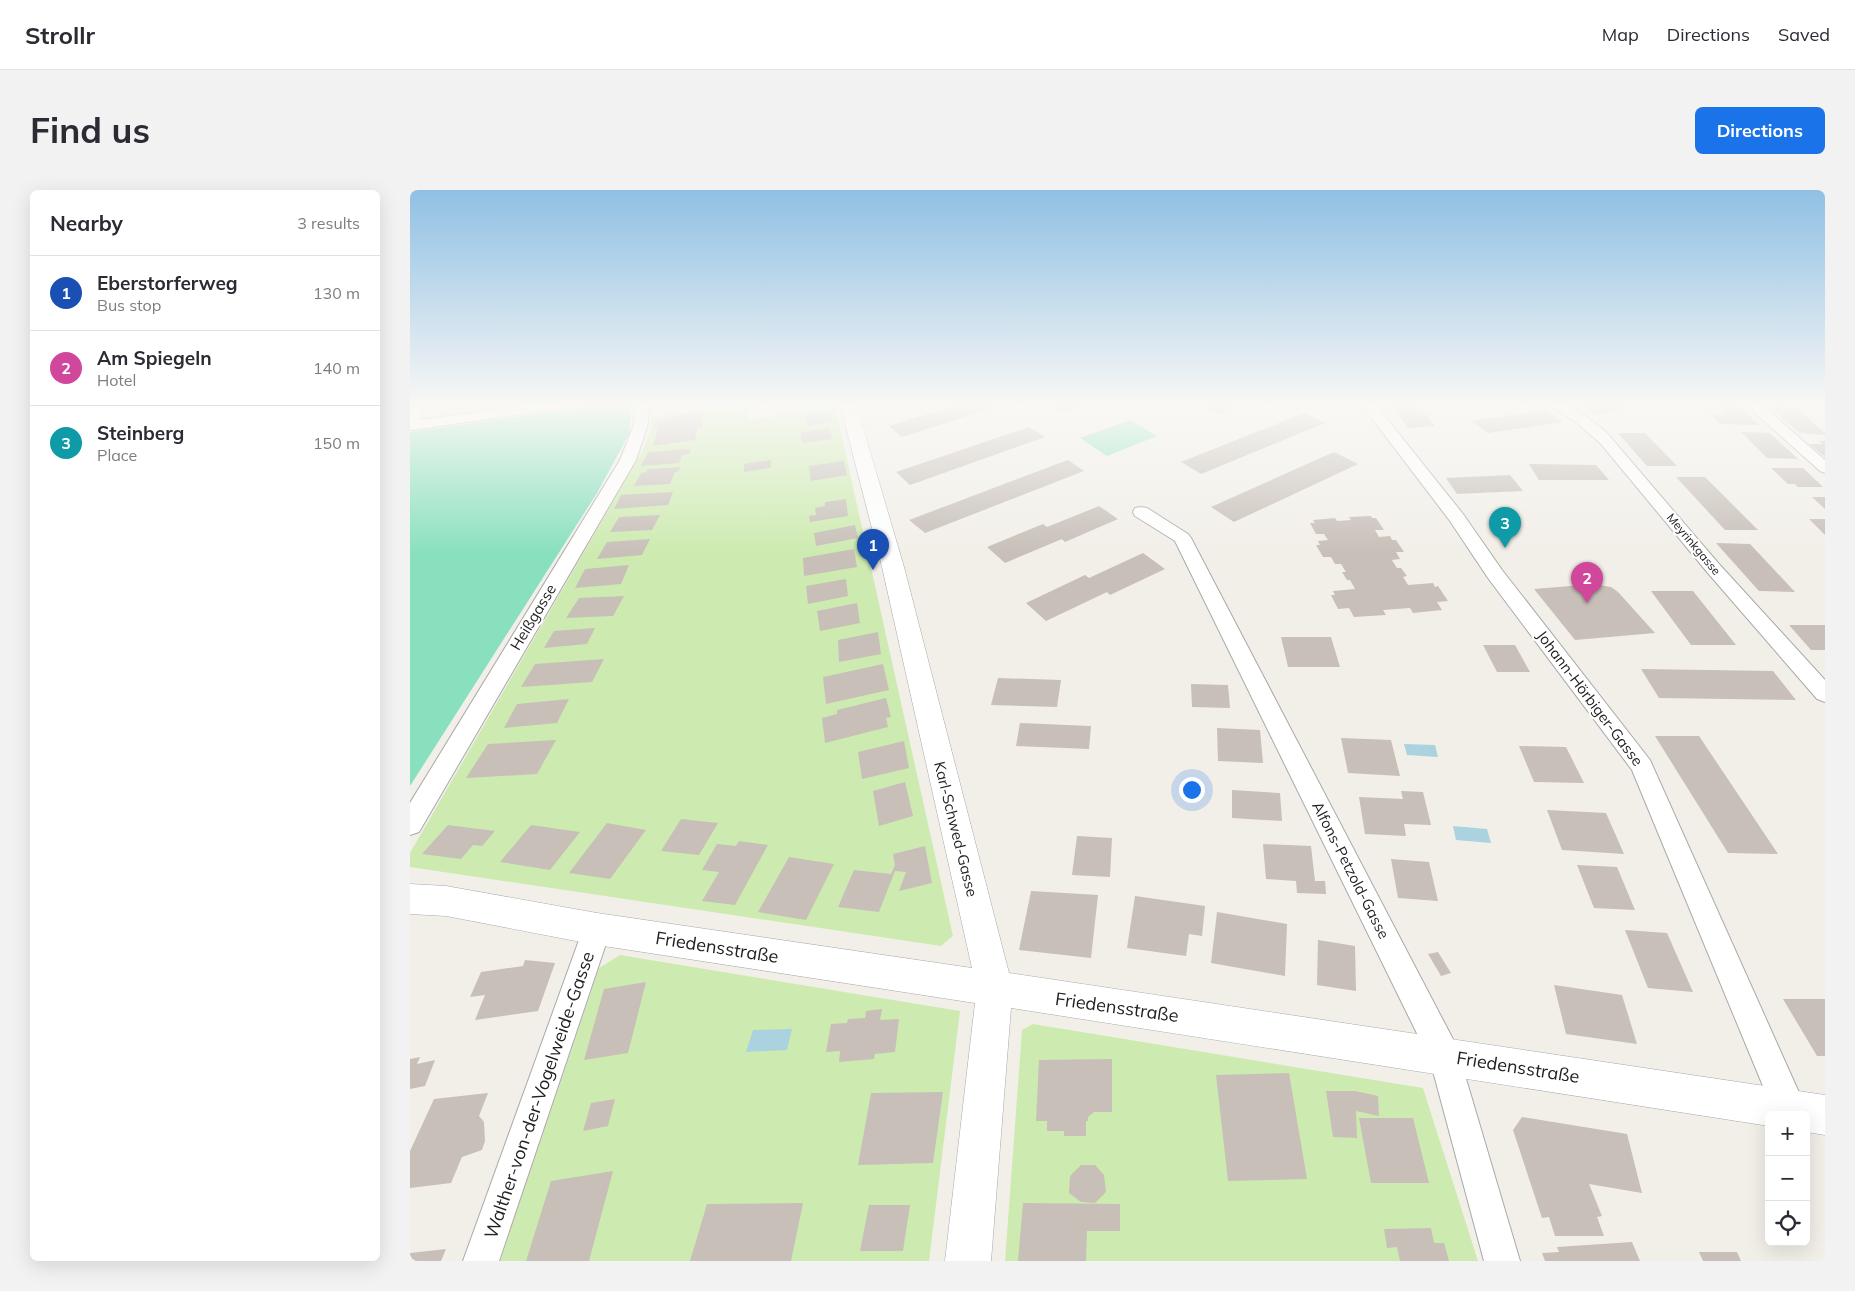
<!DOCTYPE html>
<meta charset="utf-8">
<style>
:root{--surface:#fff;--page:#f2f2f3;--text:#2b2b33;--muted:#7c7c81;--line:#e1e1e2;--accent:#1a73e8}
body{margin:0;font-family:Mulish,sans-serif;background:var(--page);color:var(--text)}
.controls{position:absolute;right:15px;bottom:15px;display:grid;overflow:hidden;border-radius:8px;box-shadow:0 5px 20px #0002}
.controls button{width:45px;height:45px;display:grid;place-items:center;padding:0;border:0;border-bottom:1px solid var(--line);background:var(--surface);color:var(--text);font:25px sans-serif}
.you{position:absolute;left:781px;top:599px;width:18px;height:18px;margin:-12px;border:4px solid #fff;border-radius:50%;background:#1a73e8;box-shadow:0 0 0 8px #1a73e833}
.badge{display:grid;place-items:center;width:32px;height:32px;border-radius:50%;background:var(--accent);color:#fff;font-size:16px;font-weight:700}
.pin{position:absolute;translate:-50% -41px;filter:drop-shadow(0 1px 2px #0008)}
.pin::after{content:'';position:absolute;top:26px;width:18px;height:15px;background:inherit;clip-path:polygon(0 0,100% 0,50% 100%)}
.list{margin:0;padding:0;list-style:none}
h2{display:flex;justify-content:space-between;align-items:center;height:65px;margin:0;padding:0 20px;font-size:21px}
h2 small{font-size:16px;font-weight:400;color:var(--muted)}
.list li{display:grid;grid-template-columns:32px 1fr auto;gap:15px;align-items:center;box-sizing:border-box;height:75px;padding:0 20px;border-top:1px solid var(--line)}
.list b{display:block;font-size:19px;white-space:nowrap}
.list p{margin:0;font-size:16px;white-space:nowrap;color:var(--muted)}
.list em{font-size:16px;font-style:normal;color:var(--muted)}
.icon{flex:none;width:28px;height:28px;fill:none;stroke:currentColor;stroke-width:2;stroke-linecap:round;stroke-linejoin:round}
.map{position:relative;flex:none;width:1415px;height:1071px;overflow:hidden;border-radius:8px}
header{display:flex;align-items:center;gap:30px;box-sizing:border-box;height:70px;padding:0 25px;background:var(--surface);border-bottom:1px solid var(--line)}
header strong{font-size:24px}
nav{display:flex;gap:28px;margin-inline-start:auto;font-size:18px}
.intro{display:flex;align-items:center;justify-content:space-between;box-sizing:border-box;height:120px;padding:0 30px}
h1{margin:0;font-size:35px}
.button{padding:12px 22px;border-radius:8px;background:var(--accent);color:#fff;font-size:18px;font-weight:700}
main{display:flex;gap:30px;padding:0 30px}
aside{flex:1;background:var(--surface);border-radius:8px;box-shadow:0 5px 20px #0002}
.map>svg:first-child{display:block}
.grass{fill:#cdebb0}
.pitch{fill:#88e0be}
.water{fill:#aad3df}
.building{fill:#c7bfb8}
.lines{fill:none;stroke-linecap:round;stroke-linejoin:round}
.minor-casing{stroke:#a9a9a9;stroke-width:2}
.tertiary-casing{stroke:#a9a9a9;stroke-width:1}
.minor{fill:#fff;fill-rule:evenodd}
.tertiary{fill:#fff;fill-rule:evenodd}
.labels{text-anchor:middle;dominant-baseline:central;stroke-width:4.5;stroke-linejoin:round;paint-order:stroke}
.far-street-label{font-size:12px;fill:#222;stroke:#fff}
.street-label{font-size:15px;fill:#222;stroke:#fff}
.near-street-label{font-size:18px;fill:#222;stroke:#fff}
</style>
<header>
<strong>Strollr</strong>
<nav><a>Map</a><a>Directions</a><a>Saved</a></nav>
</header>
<div class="intro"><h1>Find us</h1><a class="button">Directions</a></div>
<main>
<aside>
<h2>Nearby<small>3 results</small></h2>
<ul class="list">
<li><span class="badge" style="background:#1a4fb4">1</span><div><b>Eberstorferweg</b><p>Bus stop</p></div><em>130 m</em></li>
<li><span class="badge" style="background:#d1479c">2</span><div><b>Am Spiegeln</b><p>Hotel</p></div><em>140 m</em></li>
<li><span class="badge" style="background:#0f9aa8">3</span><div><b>Steinberg</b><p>Place</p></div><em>150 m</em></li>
</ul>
</aside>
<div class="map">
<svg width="1415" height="1071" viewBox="0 0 1415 1071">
<rect width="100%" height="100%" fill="#f2efe9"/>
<g class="grass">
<path d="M332,214h8l-2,16 87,-14 118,530 -12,10 -531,-79v-14l232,-401 7,-19 3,-16z"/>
<path d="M210,765l340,56 -31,250h-429l99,-293z"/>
<path d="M623,834l390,64 55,173h-473l17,-231z"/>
</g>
<g class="pitch">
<path d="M195,214h27l-3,30 -32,59 -187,293v-354z"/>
<path d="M720,230l27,16 -50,20 -27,-18z"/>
</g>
<g class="water">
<path d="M994,554l31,1 3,12 -31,-2z"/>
<path d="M1043,636l34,3 4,14 -35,-3z"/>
<path d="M382,839l-5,21 -41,2 7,-22z"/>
</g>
<g class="building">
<path d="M550,214l41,1 -99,32 -13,-11z"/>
<path d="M638,214h38v1l-25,8z"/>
<path d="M791,214h42l-26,10 -18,-9z"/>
<path d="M980,214h27l18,22 -27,2z"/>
<path d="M1166,214h52l4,2 -36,9z"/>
<path d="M1306,215l23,1 20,19 -39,-1 -10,-10h15z"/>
<path d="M1360,217l26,1 29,25v2l-26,-2z"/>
<path d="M1135,220l18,12 -75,11 -16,-12z"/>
<path d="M421,221l2,11 -25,4 -2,-11z"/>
<path d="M293,222l-1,15h-4l-3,13 -42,6 5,-19 -4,1 1,-6 8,-1v-3z"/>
<path d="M894,223l21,10 -124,51 -20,-12z"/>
<path d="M619,237l16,10 -135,48 -14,-13z"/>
<path d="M420,238l2,11 -30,4 -2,-11z"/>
<path d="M1331,242l29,1 28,26 -31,-1z"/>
<path d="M1208,243h27l32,33h-30z"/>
<path d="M1409,251h6v16l-16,-13h14z"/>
<path d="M281,259l-2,5 -7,1 -3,8 -38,3 7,-14z"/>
<path d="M924,262l24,12 -124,58 -23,-15z"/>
<path d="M361,270v8l-27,4v-8z"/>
<path d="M658,270l16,11 -159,62 -16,-13z"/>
<path d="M434,271l3,14 -36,6 -2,-15z"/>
<path d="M1119,274l67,1 13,15h-70z"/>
<path d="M270,277l-1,4 -4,1 -5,12 -36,2 7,-13 5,-1 2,-3z"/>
<path d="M1361,278h32l20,19h-25l-3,-3h-7z"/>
<path d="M1100,285l13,16 -66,3 -11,-16z"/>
<path d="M1266,287h29l53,53h-33z"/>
<path d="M263,302l-5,13 -54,4 7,-14z"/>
<path d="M1402,307h13v12z"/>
<path d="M436,309l2,17 -38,6 -1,-6 7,-1 -1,-7 10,-2v-4z"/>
<path d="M689,316l19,13 -53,23 -3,-3 -57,24 -18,-16 56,-23 4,3z"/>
<path d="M250,325l-8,15 -42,2 9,-15z"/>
<path d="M961,326l1,2h4l8,12h-9l4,7 11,-1 2,4h4l8,12h-8l4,7 -8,1 5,8h4l6,8 -4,1 5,8 25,-2 2,4 3,-1 10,15 -11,1 5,8 -29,3 -3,-5 -27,2 3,5 -32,2 -5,-9 -11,1 -7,-14h4l-2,-4 22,-2 -5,-9h-3l-5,-8h4l-5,-8h-6l-4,-7h-8l-7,-12h4l-2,-4 10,-1 -4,-6h-8l-6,-11h5l-2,-3 22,-2 2,3 14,-1 -2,-3z"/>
<path d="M1399,329h16v16z"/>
<path d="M445,335l3,13 -42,8 -2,-13z"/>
<path d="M240,349l-8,16 -45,4 10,-17z"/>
<path d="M1306,353l34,1 45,48 -36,-1z"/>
<path d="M444,359l3,18 -53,9 -1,-18z"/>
<path d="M733,363l22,16 -55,26 -3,-3 -61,29 -20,-18 59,-28 4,3z"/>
<path d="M219,375l-8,19 -46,4 10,-19z"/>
<path d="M436,389l2,17 -40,8 -2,-18z"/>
<path d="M1184,394l17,3 7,5 37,41 -80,7 -41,-51z"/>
<path d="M1241,401h42l43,54h-45z"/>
<path d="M214,406l-11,20 -47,2 13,-20z"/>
<path d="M447,413l3,20 -40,8 -3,-20z"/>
<path d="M1379,435h36v25h-14z"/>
<path d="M185,438l-8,16 -43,4 10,-17z"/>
<path d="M468,442l3,22 -42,8 -1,-22z"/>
<path d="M871,447h50l9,30h-52z"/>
<path d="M1073,455h32l15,27h-33z"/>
<path d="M194,469l-12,23 -71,5 14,-23z"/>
<path d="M473,474l6,26 -63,14 -3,-27z"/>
<path d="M1231,479l132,2 23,29 -137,-2z"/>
<path d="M588,488l63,2 -4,27 -66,-2z"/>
<path d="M781,494l37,1 2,23 -38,-1z"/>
<path d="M476,508l5,19 -5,1 2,9 -63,16 -3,-25 15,-4v-4z"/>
<path d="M159,509l-12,24 -53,5 13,-24z"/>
<path d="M610,533l71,3 -2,23 -73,-3z"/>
<path d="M807,538l43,2 3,33 -45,-2z"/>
<path d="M1245,546h44l79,118 -50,-1z"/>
<path d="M931,548l50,2 9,36 -52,-3z"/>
<path d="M146,550l-19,34 -71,4 22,-34z"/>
<path d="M494,551l5,27 -47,11 -4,-27z"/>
<path d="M1109,556l47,1 18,36 -50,-1z"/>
<path d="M495,592l8,34 -34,10 -6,-35z"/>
<path d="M822,600l48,3 2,28 -50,-3z"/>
<path d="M991,601l22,1 8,33 -27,-1 2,12 -41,-2 -6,-37 44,2z"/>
<path d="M1137,620l59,3 18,41 -62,-4z"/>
<path d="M271,629l37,4 -19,32 -38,-4z"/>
<path d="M197,633l39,7 -36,49 -41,-6z"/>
<path d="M38,635l47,6 -13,15 -9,-1 -12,14 -39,-5z"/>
<path d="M121,635l49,7 -30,38 -50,-8z"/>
<path d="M667,646l35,2 -2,39 -38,-2z"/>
<path d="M329,651l29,4 -33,60 -33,-4 17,-29 -17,-2 15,-26 19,2z"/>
<path d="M853,654l48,2 4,35h10l1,13 -29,-1 -1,-12 -30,-2z"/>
<path d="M515,656l7,37 -33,8 7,-19 -11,-1 -16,41 -41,-5 16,-37 37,4 4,-9 -2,-11z"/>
<path d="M379,667l45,7 -28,56 -48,-8z"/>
<path d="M981,669l38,3 9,39 -40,-3z"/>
<path d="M1167,675l40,2 18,43 -41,-2z"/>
<path d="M621,701l67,4 -7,63 -72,-8z"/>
<path d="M725,706l70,10 -3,30 -13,-2 -3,22 -59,-8z"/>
<path d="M807,722l70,12 -2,52 -74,-13z"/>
<path d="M1215,740l42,3 26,59 -45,-4z"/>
<path d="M908,750l37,6 1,45 -39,-6z"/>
<path d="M1028,762l13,21 -10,3 -13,-22z"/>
<path d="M115,770l30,3 -17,48 -63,9 10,-25 -15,2 11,-25 42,-6z"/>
<path d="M236,792l-18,71 -44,7 20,-71z"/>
<path d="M1144,795l68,10 15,49 -71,-10z"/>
<path d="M1373,809h42v57h-8z"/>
<path d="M472,819l-2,11 19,-1 -4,33 -20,2 -1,5 -35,3 1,-11 -14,1 5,-28 16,-1 1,-4 17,-1 1,-7z"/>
<path d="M10,867l-3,7 18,-4 -10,26 -15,3v-30z"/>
<path d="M702,869v53h-18l-6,5v4h-2v15h-22v-5h-17v-10h-11l3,-61z"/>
<path d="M879,883l18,106 -79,2 -12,-106z"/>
<path d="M916,901h29l23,5 1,20 -23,-5 1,27 -24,-1z"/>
<path d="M533,902l-10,71 -75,2 13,-72z"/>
<path d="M78,903l-9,23 5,6 1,19 -3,9 -20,7 -11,26 -41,5v-37l24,-52z"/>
<path d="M205,909l-7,27 -25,5 8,-28z"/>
<path d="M1112,927l105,17 15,59 -53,-9 13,32 -5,1 7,19h-49l-6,-19 -7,1 -29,-88z"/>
<path d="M949,928h54l16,65h-58z"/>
<path d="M671,975h14l9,10 2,17 -11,11 -14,-1 -12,-9 1,-17z"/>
<path d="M203,981l-24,90h-63l25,-80z"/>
<path d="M393,1013l-12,58h-101l17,-57z"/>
<path d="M613,1013l97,1v27h-33l-1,30h-68z"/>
<path d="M459,1015h41l-7,46h-43z"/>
<path d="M1021,1038l3,15h10l5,18h-49l-3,-14 -10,1 -3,-19z"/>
<path d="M1222,1052l8,19h-95l-3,-8 17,-1 -2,-5z"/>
<path d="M36,1059l-5,12h-31v-8z"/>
<path d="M1289,1062h38l4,9h-38z"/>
</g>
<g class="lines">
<g class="minor-casing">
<g id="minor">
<path d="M0,214h10l2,3 -2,13 113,-16h38l-7,4 -152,22h-2z"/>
<path d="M226,214h14l-3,23 -11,33 -217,372 -9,3v-32l210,-343 13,-33z"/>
<path d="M951,214h14l88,110 39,56 148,190 151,337 4,12 -2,6h-28l-143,-345 -144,-192 -38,-57z"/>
<path d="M1138,214l19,1 20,12 19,15 113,132 106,116v22l-8,-3 -110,-127 -106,-128 -24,-21z"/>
<path d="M1335,214h16l64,56v13l-5,-2z"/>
<path d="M731,317l6,1 41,26 3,4 265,507 64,216h-36l-54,-201 -255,-519 -40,-25 -2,-4 2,-4z"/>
<path d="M187,726l10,4 4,9 -112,332h-36l120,-332 4,-9z"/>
</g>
</g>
<g class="tertiary-casing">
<path id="tertiary" d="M430,214h16l48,163 105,406 816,122v40l-19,-3v-17h-37v11l-758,-118 -20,253h-46l30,-258 -378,-58 -151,-29 -36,-2v-30l36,2 151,27 375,55 -90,-401z"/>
</g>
<use href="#minor" class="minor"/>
<use href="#tertiary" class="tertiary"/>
</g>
<linearGradient id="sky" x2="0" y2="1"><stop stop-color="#8fc0e4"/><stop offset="0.59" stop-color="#f9f8f5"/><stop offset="1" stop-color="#f9f8f5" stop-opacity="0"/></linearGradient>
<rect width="1415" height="364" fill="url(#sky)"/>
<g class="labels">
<g class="far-street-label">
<text transform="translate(1284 354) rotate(50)">Meyrinkgasse</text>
</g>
<g class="street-label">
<text transform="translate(123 427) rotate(-59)">Heißgasse</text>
<text transform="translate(1180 508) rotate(53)">Johann-Hörbiger-Gasse</text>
<text transform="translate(546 639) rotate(76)">Karl-Schwed-Gasse</text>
<text transform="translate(941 680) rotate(63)">Alfons-Petzold-Gasse</text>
</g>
<g class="near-street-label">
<text transform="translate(307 757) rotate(9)">Friedensstraße</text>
<text transform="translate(707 817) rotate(8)">Friedensstraße</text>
<text transform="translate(1108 877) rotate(9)">Friedensstraße</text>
<text transform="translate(129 905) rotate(-71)">Walther-von-der-Vogelweide-Gasse</text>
</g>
</g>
</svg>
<div class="controls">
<button>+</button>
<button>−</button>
<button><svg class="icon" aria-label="locate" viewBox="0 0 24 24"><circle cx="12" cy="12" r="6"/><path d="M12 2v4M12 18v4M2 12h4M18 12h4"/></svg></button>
</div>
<div class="you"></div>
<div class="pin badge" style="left:463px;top:380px;background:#1a4fb4">1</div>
<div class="pin badge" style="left:1177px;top:413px;background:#d1479c">2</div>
<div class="pin badge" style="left:1095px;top:358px;background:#0f9aa8">3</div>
</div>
</main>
